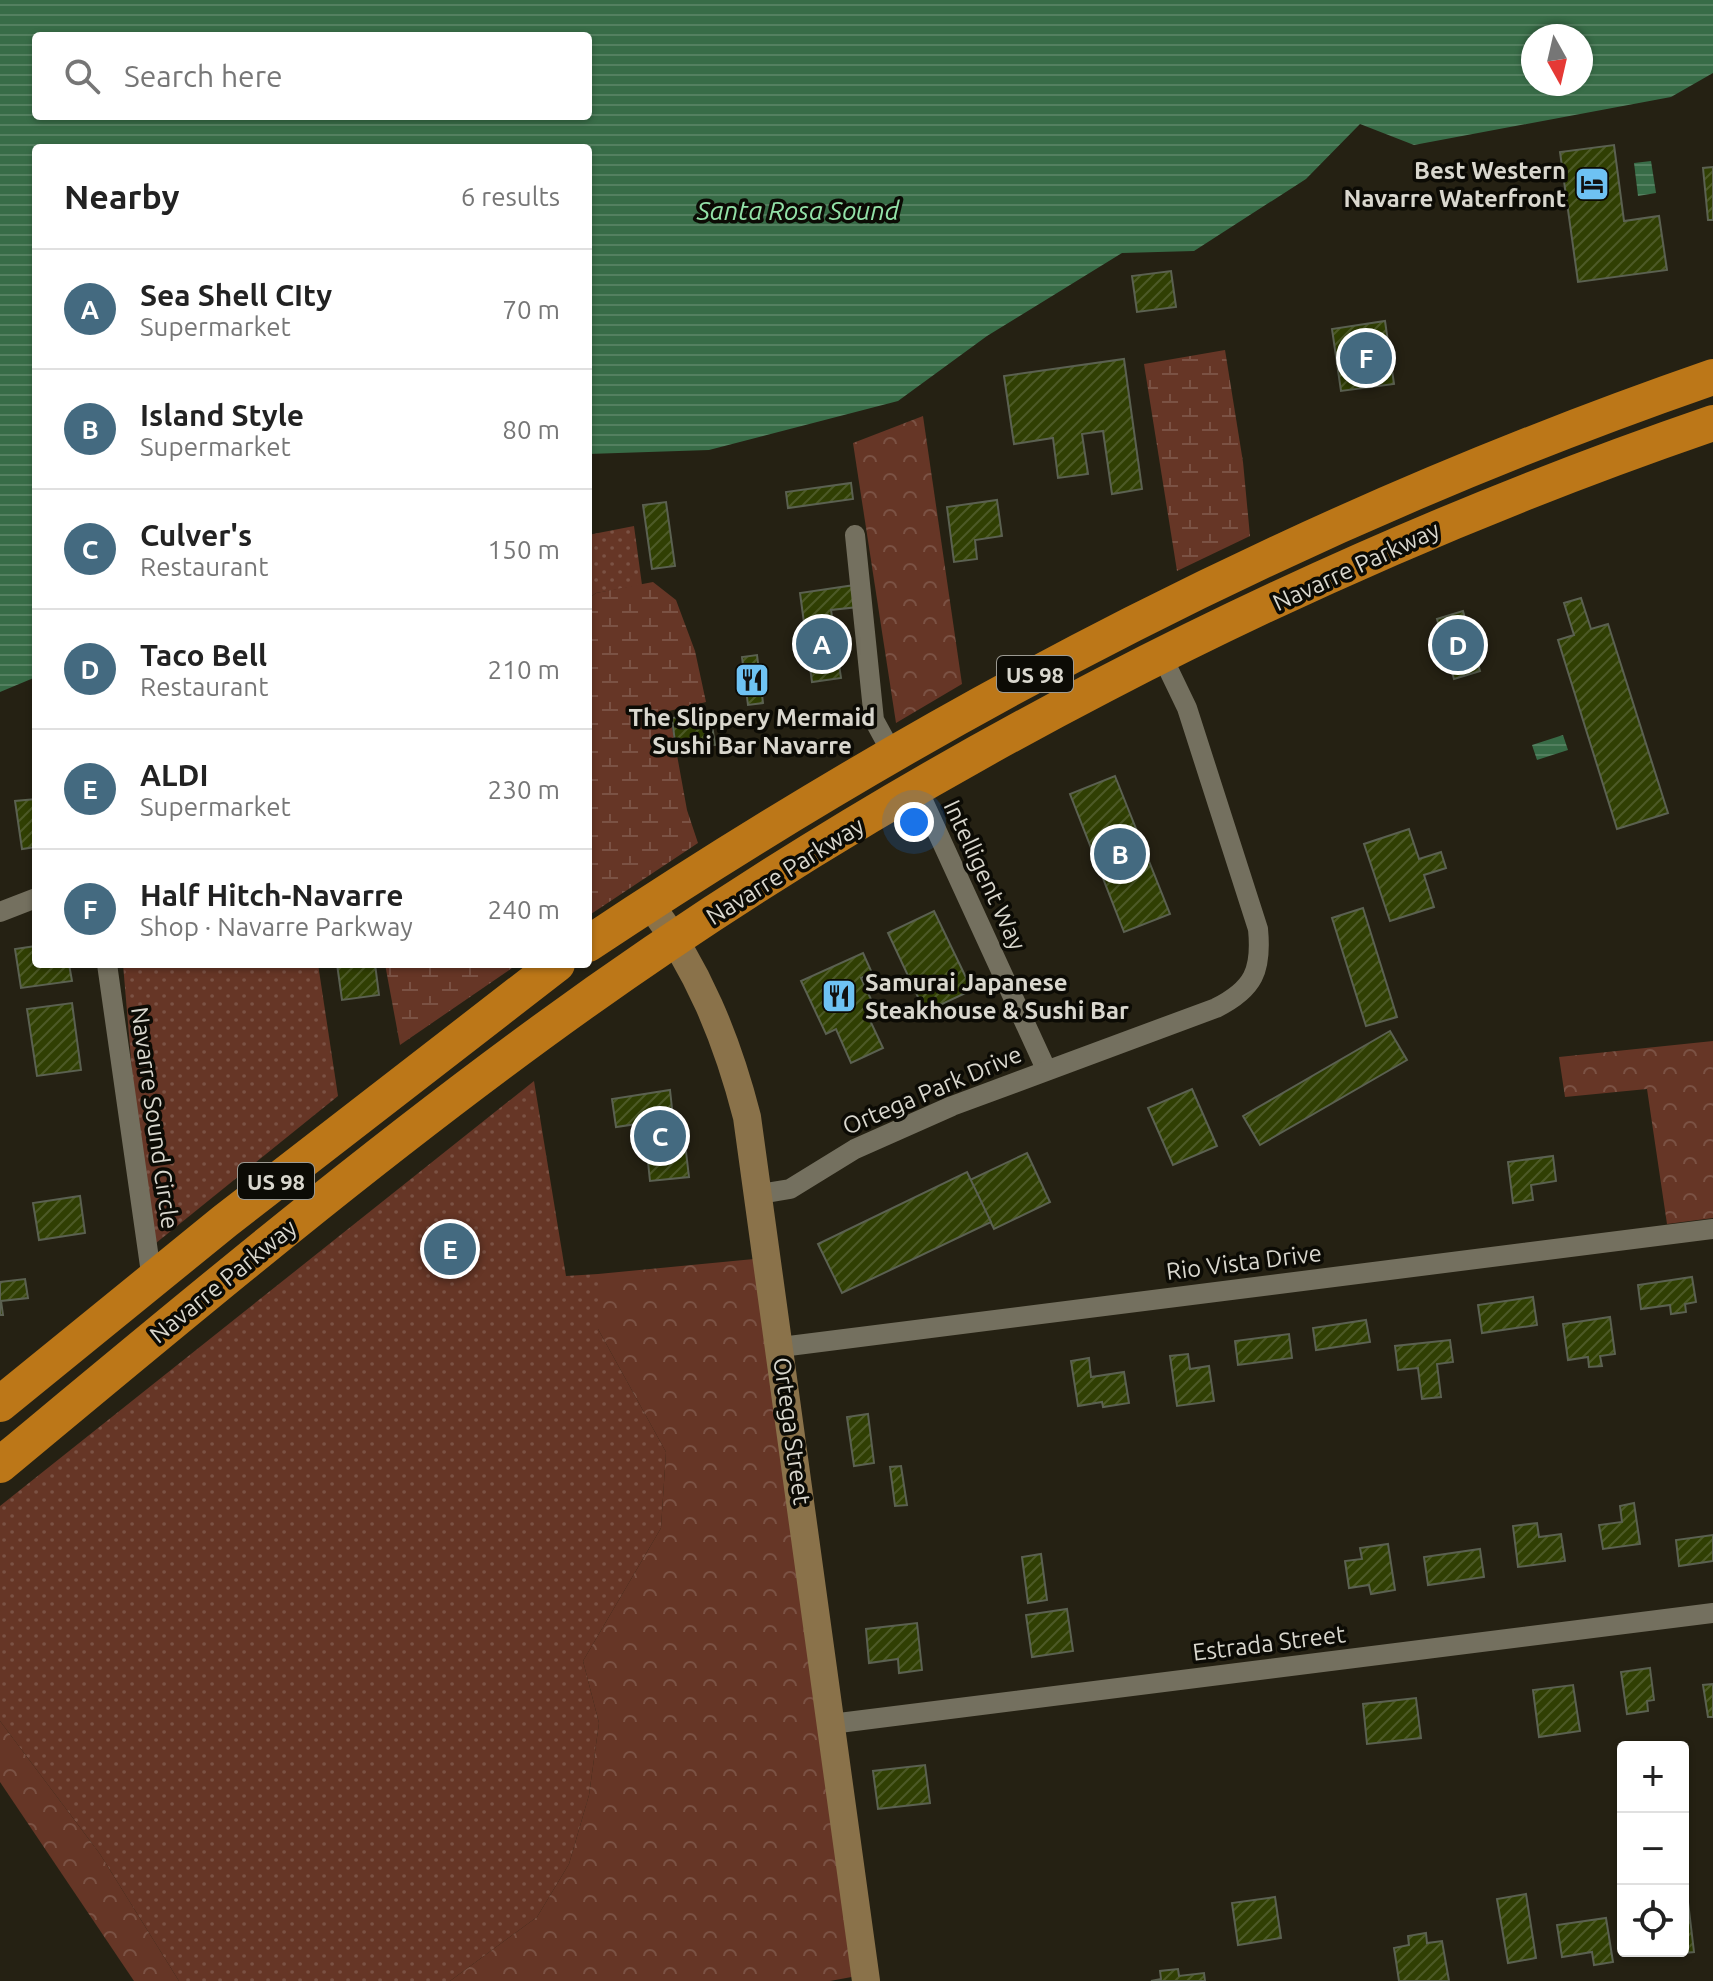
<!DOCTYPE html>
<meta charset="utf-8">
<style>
:root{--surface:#fff;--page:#f6f6f6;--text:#222;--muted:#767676;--line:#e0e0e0;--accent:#446a80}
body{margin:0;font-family:Ubuntu,sans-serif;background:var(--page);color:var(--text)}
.controls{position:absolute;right:24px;bottom:24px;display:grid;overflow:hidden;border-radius:8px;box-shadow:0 2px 6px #0004}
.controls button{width:72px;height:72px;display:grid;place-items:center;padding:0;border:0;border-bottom:2px solid var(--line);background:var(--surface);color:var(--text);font:40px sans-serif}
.compass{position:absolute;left:1521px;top:24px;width:72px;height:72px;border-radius:50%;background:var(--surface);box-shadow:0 2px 6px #0004;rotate:172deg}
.you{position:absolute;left:914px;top:822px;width:28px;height:28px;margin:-20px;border:6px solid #fff;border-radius:50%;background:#1a73e8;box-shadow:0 0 0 12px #1a73e833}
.badge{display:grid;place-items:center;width:52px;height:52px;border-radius:50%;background:var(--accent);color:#fff;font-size:26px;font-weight:700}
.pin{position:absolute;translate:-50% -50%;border:4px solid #fff;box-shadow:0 2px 8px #0006}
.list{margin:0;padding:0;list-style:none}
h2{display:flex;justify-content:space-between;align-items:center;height:104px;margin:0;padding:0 32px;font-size:34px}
h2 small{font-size:26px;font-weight:400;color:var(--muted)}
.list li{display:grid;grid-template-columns:52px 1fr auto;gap:24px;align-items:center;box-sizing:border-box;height:120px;padding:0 32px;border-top:2px solid var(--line)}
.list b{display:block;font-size:30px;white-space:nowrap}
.list p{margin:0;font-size:26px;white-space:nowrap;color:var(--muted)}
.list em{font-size:26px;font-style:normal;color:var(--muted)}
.icon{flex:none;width:44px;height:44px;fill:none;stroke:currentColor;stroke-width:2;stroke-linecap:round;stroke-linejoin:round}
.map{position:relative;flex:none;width:1713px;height:1981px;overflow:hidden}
.search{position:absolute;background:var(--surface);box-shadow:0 2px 6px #0004;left:32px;top:32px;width:560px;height:88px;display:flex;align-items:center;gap:20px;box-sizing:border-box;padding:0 28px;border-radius:8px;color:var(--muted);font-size:30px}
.panel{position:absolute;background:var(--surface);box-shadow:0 2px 6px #0004;left:32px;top:144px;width:560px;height:824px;border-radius:8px}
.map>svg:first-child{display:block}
.grass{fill:url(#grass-dots)}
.forest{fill:url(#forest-crowns)}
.wetland{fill:url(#wetland-marsh)}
.water{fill:url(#water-rules);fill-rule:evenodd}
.building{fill:url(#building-hatch);stroke:#5b6151;stroke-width:2}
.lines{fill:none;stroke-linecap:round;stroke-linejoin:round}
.street{stroke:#74705f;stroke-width:20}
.secondary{stroke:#8a724a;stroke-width:28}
.highway{stroke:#bc7718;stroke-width:36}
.labels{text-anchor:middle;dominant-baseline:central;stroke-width:7;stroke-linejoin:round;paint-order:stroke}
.shield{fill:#0c0b05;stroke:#9c9a92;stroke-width:2}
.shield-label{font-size:22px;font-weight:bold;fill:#d9d7ce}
.poi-label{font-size:24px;font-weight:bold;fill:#d9d7ce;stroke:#0c0b05;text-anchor:end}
.street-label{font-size:24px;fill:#d9d7ce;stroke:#0c0b05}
.water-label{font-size:26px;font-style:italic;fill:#93e2a8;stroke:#0c0b05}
</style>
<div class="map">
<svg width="1713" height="1981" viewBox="0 0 1713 1981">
<defs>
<pattern id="grass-dots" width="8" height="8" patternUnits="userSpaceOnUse" patternTransform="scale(2)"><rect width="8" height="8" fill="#663626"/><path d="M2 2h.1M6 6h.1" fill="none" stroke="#7b5244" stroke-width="1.8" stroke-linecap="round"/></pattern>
<pattern id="forest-crowns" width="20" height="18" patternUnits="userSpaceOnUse" patternTransform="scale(2)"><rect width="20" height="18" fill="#663626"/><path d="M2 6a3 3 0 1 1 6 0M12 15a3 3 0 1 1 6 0" fill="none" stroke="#7b5244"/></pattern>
<pattern id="wetland-marsh" width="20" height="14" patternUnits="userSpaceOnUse" patternTransform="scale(2)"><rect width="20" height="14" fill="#663626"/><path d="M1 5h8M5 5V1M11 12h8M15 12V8" fill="none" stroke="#7b5244"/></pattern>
<pattern id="water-rules" width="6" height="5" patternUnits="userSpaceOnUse" patternTransform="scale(2)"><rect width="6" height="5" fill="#386c47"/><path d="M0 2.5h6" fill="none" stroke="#548060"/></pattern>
<pattern id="building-hatch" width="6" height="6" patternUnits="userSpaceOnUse" patternTransform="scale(2)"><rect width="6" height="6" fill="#303f03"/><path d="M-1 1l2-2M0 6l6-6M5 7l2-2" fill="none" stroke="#4d5a27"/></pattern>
</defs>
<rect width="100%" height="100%" fill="#252113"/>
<g class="grass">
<path d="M634,526l8,59 -46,8 -8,6v-64z"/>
<path d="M123,964h195l20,132 -182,147 -23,-160z"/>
<path d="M534,1081l32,195 32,-2v55l68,123 -5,76 -78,133 16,62 -10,72 -20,69 -32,53 -87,64h-271l-79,-127 -100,-133v-215z"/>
</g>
<g class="forest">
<path d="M923,416l39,268 -66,39 -43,-280z"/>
<path d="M1713,1041v177l-46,6 -20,-135 -82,8 -6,-40z"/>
<path d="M754,1259l103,717 -27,5h-380l87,-64 32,-53 20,-69 10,-72 -16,-62 78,-133 5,-76 -68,-123v-55z"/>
<path d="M0,1721l100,133 79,127h-45l-134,-199z"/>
</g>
<g class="wetland">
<path d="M1225,350l18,112 7,74 -73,35 -33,-207z"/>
<path d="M653,582l23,18 19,51 11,51 -37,9 18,99 11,33 -110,73v-317l8,-6z"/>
<path d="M385,964h133l-118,81z"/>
</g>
<g class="water">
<path d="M0,0h1713v73l-42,24 -257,48 -54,-21 -54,55 -112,72 -72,2 -135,83 -89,65 -189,49 -121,4v-306h-552v529l-36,15zM588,36v80h-552v-80zM1581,36v48h-48v-48z"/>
<path d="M1651,161l5,32 -18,3 -4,-33z"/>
<path d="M1563,735l5,15 -31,10 -5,-15z"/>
</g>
<g class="building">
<path d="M1614,145l10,76 35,-5 8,54 -89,12 -18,-130z"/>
<path d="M1713,167v53h-5l-5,-52z"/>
<path d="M1171,271l5,36 -39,5 -5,-36z"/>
<path d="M1385,321l9,63 -53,7 -9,-62z"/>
<path d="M1124,359l18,130 -30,5 -9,-63 -21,3 6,40 -30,4 -5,-40 -39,6 -10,-68z"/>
<path d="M851,483l2,16 -65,9 -2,-16z"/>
<path d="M997,500l5,36 -27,4 2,19 -23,3 -7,-55z"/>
<path d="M666,502l9,64 -23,3 -9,-64z"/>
<path d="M855,585l3,22 -27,3 10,68 -29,4 -12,-89z"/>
<path d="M1581,598l10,31 17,-5 60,189 -51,16 -59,-189 16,-5 -10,-32z"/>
<path d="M1463,611l17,60 -26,8 -17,-60z"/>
<path d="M757,655l6,48 -15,2 -6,-48z"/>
<path d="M710,712l5,33 -39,5 -4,-32z"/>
<path d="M1115,776l55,138 -46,18 -54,-138z"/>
<path d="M36,799v48l-14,2 -7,-48z"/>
<path d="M1409,829l10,30 22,-7 5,16 -22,7 10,32 -44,14 -26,-77z"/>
<path d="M1363,908l34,109 -31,9 -34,-108z"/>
<path d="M934,911l38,79 -47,22 -37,-79z"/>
<path d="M36,946v18h33l3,17 -51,7 -6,-39z"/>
<path d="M863,953l9,20 -11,5 15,32 -9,4 16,34 -32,15 -15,-34 -10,5 -25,-53z"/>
<path d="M337,964h38l4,31 -37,5z"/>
<path d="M72,1003l9,67 -44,6 -10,-67z"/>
<path d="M1390,1031l17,29 -147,85 -17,-29z"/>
<path d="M1192,1089l25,57 -44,19 -25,-57z"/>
<path d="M670,1090l5,46 9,-1 5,42 -39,4 -6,-58 -28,4 -4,-28z"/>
<path d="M1027,1153l23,49 -56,27 -24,-49z"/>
<path d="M1553,1156l3,25 -25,4 2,15 -20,3 -5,-41z"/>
<path d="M967,1172l24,50 -149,71 -24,-49z"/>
<path d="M80,1196l5,37 -46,7 -6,-37z"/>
<path d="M1692,1277l4,25 -11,2 1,8 -15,2 -1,-9 -29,4 -3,-24z"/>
<path d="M25,1279l3,19 -27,3 2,14h-3v-33z"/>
<path d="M1533,1297l4,28 -55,8 -4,-28z"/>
<path d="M1610,1317l5,37 -15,2 2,10 -13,1 -1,-10 -20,3 -5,-36z"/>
<path d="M1366,1320l4,22 -54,8 -3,-22z"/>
<path d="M1289,1334l3,24 -54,7 -3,-24z"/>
<path d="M1450,1340l3,22 -16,2 4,33 -19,2 -4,-31 -20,2 -3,-24z"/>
<path d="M1188,1354l2,15 19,-3 5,35 -37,5 -7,-50z"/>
<path d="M1089,1358l2,19 33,-5 5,31 -26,4 -1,-5 -24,4 -7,-45z"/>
<path d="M868,1414l6,49 -20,3 -7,-49z"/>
<path d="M901,1466l6,39 -12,1 -5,-39z"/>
<path d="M1634,1503l6,41 -37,5 -4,-24 23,-3 -2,-16z"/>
<path d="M1537,1523l2,14 22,-3 4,27 -47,6 -5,-41z"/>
<path d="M1713,1535v26l-34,5 -3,-26z"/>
<path d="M1388,1544l7,46 -24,4 -2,-9 -20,3 -4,-27 17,-2 -2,-11z"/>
<path d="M1480,1549l4,28 -56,8 -4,-28z"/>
<path d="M1041,1554l6,46 -19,3 -6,-46z"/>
<path d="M1067,1609l6,42 -41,6 -6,-42z"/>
<path d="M917,1623l5,47 -23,3 -1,-14 -29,4 -3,-34z"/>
<path d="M1650,1668l4,32 -7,1 1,10 -21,3 -6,-42z"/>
<path d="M1713,1684v33h-5l-5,-32z"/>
<path d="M1573,1685l7,46 -41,6 -6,-47z"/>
<path d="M1416,1698l5,40 -54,6 -4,-40z"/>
<path d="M925,1765l5,38 -52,6 -5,-38z"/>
<path d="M1526,1894l10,64 -28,5 -11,-64z"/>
<path d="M1275,1897l6,41 -43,7 -6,-42z"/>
<path d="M1683,1902h5l6,50 -19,2v-3h8z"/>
<path d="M1606,1918l7,44 -19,3 -2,-13 -30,5 -5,-32z"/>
<path d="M1426,1933l1,10 15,-2 7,40h-50l-5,-33 15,-3 -1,-9z"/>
<path d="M1178,1969l1,7 25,-3 1,8h-54l10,-2 -1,-8z"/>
</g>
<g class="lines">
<g class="street">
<path d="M855,535l19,185 18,33"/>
<path d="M918,790l128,279"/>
<path d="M0,912l36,-14"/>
<path d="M107,964l45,316"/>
<path d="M760,1194l30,-5 65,-40 97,-43 264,-98c38,-19 46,-38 42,-79l-71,-221 -25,-52"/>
<path d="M781,1347l932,-118"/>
<path d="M831,1724l882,-111"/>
</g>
<path class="secondary" d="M649,903c49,65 78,136 98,214l119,864"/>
<g class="highway">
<path d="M588,944c356,-237 721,-427 1125,-567"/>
<path d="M0,1404l225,-183 332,-257"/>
<path d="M0,1465c177,-147 353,-295 539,-431 351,-257 763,-470 1174,-611"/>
</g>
</g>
<defs>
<g id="hotel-square" transform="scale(1.8)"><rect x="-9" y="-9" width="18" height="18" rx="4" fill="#6ec2f3" stroke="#0c0b05"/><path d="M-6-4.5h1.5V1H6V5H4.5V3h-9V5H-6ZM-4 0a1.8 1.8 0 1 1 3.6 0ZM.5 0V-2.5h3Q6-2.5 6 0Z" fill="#111"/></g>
<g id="restaurant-square" transform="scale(1.8)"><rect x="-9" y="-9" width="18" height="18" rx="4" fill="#6ec2f3" stroke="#0c0b05"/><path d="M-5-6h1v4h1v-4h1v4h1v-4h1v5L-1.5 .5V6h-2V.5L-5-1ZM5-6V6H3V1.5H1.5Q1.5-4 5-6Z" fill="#111"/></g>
</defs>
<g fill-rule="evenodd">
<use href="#hotel-square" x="1592" y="184"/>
<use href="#restaurant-square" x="752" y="680"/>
<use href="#restaurant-square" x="839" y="996"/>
</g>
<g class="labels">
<g class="shield">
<rect x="997" y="656" width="76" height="36" rx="6"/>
<rect x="238" y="1163" width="76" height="36" rx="6"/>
</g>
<g class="shield-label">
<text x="1035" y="674">US 98</text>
<text x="276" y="1181">US 98</text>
</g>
<g class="poi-label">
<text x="1566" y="170">Best Western<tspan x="1566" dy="28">Navarre Waterfront</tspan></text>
<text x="752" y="717" text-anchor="middle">The Slippery Mermaid<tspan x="752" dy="28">Sushi Bar Navarre</tspan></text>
<text x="865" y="982" text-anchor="start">Samurai Japanese<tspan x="865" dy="28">Steakhouse &amp; Sushi Bar</tspan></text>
</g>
<g class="street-label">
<text transform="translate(1356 566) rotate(-25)">Navarre Parkway</text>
<text transform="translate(785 871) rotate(-32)">Navarre Parkway</text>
<text transform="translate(985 875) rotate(65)">Intelligent Way</text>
<text transform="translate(932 1090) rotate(-23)">Ortega Park Drive</text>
<text transform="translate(155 1118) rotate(82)">Navarre Sound Circle</text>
<text transform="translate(1244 1262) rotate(-7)">Rio Vista Drive</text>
<text transform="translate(223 1281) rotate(-39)">Navarre Parkway</text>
<text transform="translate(792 1431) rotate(82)">Ortega Street</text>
<text transform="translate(1269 1643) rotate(-7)">Estrada Street</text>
</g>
<g class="water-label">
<text x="798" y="210">Santa Rosa Sound</text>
</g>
</g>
</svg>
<div class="controls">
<button>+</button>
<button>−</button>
<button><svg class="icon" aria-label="locate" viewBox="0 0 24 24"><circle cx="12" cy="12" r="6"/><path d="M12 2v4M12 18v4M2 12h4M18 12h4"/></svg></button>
</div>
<svg class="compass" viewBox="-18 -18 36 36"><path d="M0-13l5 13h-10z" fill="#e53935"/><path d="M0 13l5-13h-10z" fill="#767676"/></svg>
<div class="you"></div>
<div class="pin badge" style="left:822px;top:644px">A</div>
<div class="pin badge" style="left:1120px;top:854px">B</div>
<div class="pin badge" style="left:660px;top:1136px">C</div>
<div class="pin badge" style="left:1458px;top:645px">D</div>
<div class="pin badge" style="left:450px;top:1249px">E</div>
<div class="pin badge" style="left:1366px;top:358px">F</div>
<div class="search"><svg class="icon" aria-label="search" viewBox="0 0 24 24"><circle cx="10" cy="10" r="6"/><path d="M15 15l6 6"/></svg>Search here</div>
<section class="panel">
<h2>Nearby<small>6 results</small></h2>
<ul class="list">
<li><span class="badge">A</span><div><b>Sea Shell CIty</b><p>Supermarket</p></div><em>70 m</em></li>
<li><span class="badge">B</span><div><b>Island Style</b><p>Supermarket</p></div><em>80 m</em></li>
<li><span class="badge">C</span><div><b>Culver's</b><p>Restaurant</p></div><em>150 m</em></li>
<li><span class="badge">D</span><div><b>Taco Bell</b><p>Restaurant</p></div><em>210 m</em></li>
<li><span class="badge">E</span><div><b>ALDI</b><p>Supermarket</p></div><em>230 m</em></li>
<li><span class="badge">F</span><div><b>Half Hitch-Navarre</b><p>Shop · Navarre Parkway</p></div><em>240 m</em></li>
</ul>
</section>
</div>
